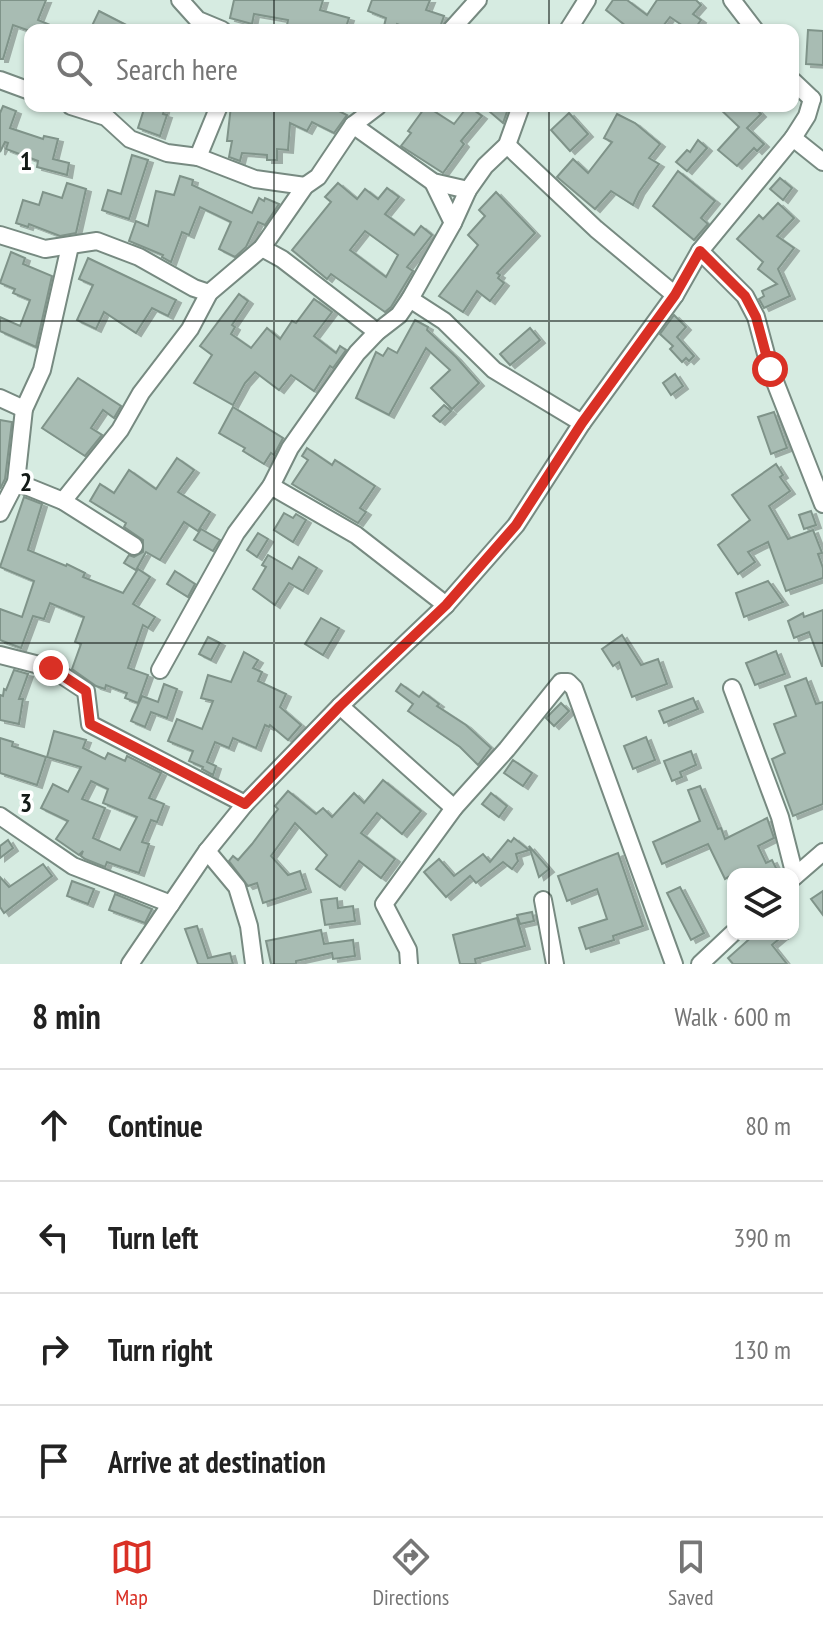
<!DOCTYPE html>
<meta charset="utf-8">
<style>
:root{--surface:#fff;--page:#f6f6f6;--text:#222;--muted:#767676;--line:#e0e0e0;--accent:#d93025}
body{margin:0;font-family:"PT Sans Narrow",sans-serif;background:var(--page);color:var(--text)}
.controls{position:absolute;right:24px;bottom:24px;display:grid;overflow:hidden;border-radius:16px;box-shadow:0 2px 6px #0004}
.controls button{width:72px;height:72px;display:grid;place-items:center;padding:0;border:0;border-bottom:2px solid var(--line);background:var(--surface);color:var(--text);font:40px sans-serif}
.stop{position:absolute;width:24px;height:24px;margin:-18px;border:6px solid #d93025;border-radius:50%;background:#fff}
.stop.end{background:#d93025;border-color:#fff;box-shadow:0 2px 8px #0008}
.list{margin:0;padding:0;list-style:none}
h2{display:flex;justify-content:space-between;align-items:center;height:104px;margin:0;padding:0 32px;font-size:34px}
h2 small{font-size:26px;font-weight:400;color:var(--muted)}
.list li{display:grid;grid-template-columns:52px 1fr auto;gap:24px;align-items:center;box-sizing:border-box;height:112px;padding:0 32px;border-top:2px solid var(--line)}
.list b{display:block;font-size:30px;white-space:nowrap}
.list em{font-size:26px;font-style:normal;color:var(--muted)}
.icon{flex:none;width:44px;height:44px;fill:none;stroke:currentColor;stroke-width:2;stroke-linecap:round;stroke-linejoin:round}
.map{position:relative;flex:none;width:823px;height:964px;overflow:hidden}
.search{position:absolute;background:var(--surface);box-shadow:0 2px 6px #0004;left:24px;right:24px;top:24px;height:88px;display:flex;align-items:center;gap:20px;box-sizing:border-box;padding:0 28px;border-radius:16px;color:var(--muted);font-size:30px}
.sheet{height:552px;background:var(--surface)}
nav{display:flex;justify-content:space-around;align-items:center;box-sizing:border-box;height:112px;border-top:2px solid var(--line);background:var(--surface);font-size:22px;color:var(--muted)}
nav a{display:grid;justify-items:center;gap:4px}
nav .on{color:var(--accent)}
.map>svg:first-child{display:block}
.building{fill:#a8bcb3;stroke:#7f9389;stroke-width:2;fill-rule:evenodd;filter:url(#shadow)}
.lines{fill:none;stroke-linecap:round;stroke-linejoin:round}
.minor-casing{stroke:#778a81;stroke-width:20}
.minor{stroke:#fff;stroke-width:16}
.route{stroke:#d93025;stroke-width:10}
.grid{fill:none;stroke:#121916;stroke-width:2;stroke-opacity:0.55}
.grid-label{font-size:26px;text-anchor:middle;font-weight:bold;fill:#121916;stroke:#fff;stroke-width:7;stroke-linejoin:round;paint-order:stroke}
</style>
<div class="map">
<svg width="823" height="964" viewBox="0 0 823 964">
<defs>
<filter id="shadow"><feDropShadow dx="5" dy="3" stdDeviation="0" flood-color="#0004"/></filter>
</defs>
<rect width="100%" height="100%" fill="#d6ebe1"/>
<g class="building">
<path d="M0,0h46l-8,20 24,10h-35l-14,-5 -10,34h-3z"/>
<path d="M234,0h89l-3,10 29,8 -4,12h-59l2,-10 -34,-6 -2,10 -22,-6z"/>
<path d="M372,0h58l-4,10 18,6 -5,14h-26l-16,-6 -2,6h-12l3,-12 -18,-7z"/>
<path d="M613,0h14l20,15 10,-15h39l5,5 -8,9 8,6 -7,10h-5l-19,-13 -10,13h-29l-25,-20z"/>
<path d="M99,11l37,19h-46z"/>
<path d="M808,30l15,1v34l-17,-1z"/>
<path d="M3,106l13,5 -6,17 33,11 1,-3 14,3 -5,20 16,4 -2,12 -30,-8 1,-6 -32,-12 2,-6 -3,-1 -5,10v-39z"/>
<path d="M145,106h20l-2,8 4,1 -7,21 -22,-8z"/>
<path d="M231,106h98l18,9 -13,18 -22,-11 -5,9 -17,-8 -2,27 -11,-1v11h-10v-5l-25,-2 -2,8 -11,-4 3,-16h-5z"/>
<path d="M426,106l28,18 14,-18 14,10 -21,25 3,3 -21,29 -42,-27 10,-13 -3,-2z"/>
<path d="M495,106h14l-6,17 -13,-11z"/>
<path d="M717,106h36l8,8 -14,14 17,16 -7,7 -3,-3 -17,18 -19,-16 21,-23z"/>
<path d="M569,113l19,21 -18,17 -19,-21z"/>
<path d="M617,114l18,9 25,21 -11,14 10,6 -20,28 -6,13 -22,-14 -16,18 -38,-32 16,-18 15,14 24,-31 -8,-4z"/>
<path d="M698,140l9,8 -20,23 -11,-9 11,-12 3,2z"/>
<path d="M132,155l16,5 -19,59 -27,-9 6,-20 13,4z"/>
<path d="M678,171l37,30 -14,17 7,6 -14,16 -41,-34z"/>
<path d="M180,176l13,4 -1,5 60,28 7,-15 5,3 1,-3 14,6 -14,21 -7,-3 -12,25 -11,10 -16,-8 12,-27 -31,-15 -11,28 -7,-3 -11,30 -9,-5 1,-2 -34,-14 7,-20 12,5 8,-35 18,4z"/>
<path d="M780,178l12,10 -9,12 -13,-11z"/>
<path d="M67,183l19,6 -10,44 -16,3 -31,-12 -1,3 -12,-4 7,-23 16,5 4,-13 19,6z"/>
<path d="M338,183l19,16 8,-10 13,10 9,-11 12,9 -14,17 29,21 7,-9 11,9 -25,32 6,4 -22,36 -6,5 -54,-38 -4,5 -35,-29 39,-48 -6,-5zM365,231l33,24 -12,22 -36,-27z"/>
<path d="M496,192l39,41 -38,40 3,2 -2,3 6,5 -14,18 -13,-10 -14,21 -24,-16 39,-51 -10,-10 17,-19 -6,-6z"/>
<path d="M778,203l16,15 -17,18 17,12 -16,21 12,27 -26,12 -5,-9 5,-3 -2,-5 15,-7 -19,-15 5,-7 -26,-23 22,-24 4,4z"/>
<path d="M11,252l14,6 -2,6 29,12 -16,71 -36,-16v-14l20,9 10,-26 -17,-7 2,-4 -15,-6z"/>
<path d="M88,258l88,42 -8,16 -16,-8 -16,25 -32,-21 -8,17 -19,-9 16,-35 -14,-6z"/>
<path d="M239,294l9,7 -16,24 3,2 -4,7 20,14 16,-20 13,11 12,-18 4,2 18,-24 18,13 -18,24 22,17 4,-7 6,4 -13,18 -3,-2 -16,25 -23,-16 -12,15 -24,-18 -10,11 -12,22 -39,-22 18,-28 -12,-9z"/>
<path d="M674,315l12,12 -9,10 17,19 -5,5 -3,-3 -4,4 -12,-13 3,-3 -13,-12z"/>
<path d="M415,320l13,7 -1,3 29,27 23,26 -27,26 -21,-21 19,-18 -24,-22 -37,67 -33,-17 20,-46 7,4 5,-8 9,5z"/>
<path d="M530,328l10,12 -30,25 -10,-11z"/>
<path d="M675,374l8,12 -12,9 -8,-12z"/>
<path d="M78,378l43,28 -7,12 -11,-8 -12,18 11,7 -17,21 -43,-28z"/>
<path d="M444,405l7,6 -11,11 -7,-6z"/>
<path d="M233,407l50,31 -9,17 -3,-2 -7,11 -21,-13 2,-3 -26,-15z"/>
<path d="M774,412l13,36 -16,6 -13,-37z"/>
<path d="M0,420l12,2 -7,57 -5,10z"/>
<path d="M307,448l25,17 3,-5 40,26 -15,22 6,4 -8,11 -66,-39 16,-24 -6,-4z"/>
<path d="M177,458l17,12 -16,22 32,20 -12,19 -14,-9 -24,38 -14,-8 -10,18 -12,-7 5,-8 5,2 9,-5v-12l-19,-13 2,-4 -36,-22 10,-17 14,9 15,-23 27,19z"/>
<path d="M776,464l7,11 -3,2 10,14 -21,15 19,33 25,-9 9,23 -4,1 5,14v10l-37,13 -18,-49 -20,10 7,10 -17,12 -20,-29 32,-25 -18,-25z"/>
<path d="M24,497l18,7 -14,46 38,16 1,-2 18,9 -2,4 40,16 15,-24 12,8 -17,27 22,13 -7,11 -5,-3 -15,43 20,7 -10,28 -13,-5 2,-5 -21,-8 -1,4 -9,-3 -24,-17 9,-25 -6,-2 9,-25 -34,-14 -6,16 -11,-3 -12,32 -21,-8v-31l22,8 12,-36 -34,-14z"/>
<path d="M811,511l5,14 -12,4 -5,-14z"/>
<path d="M284,513l9,5 3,-4 10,6 -13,22 -19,-12z"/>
<path d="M201,529l19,11 -7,11 -19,-11z"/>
<path d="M258,533l10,6 -11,18 -10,-7z"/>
<path d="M268,555l24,14 7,-12 18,11 -14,23 -14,-8 -14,22 -22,-16 13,-22 -4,-2z"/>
<path d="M175,571l20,13 -7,13 -21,-13z"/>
<path d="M768,581l15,21 -39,15 -8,-24z"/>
<path d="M823,610v56h-1l-13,-34 -15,6 -6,-17 15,-8 1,4z"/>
<path d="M321,618l18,10 -16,27 -18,-11z"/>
<path d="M622,635l19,30 17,-6 9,25 -35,13 -13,-35 -6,4 -11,-17z"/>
<path d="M208,637l12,6 -9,17 -12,-6z"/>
<path d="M776,651l9,23 -30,11 -9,-22z"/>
<path d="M244,652l14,8 -5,8 9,4 -4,9 28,13 -6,13 21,18 -13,15 -18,-15 -1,2 -4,-2 -9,23 -23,-10 -4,10 -14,-6 -8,20 9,4 -3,9 -11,-6 1,-2 -14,-6 4,-10 -25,-10 9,-22 25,10 11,-28 -12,-3 7,-23 23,7z"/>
<path d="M14,670l14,4 -9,25h4l-4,25 -19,-4v-25l3,1 1,-7 2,1z"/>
<path d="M806,678l10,26 7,-2v102l-30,12 -21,-57 13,-6 -11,-29 22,-8 -11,-30z"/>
<path d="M164,684l13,5 -10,29 -16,-6 -6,15 -14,-6 11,-25 16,6z"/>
<path d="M401,684l18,13 4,-5 16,12 -2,2 29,19 25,23 -13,17 -18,-18 -52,-36 5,-7 -17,-13z"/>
<path d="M693,698l5,11 -34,14 -5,-12z"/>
<path d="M561,703l8,8 -15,15 -8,-8z"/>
<path d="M54,731l32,9 -3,8 22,11 3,-6 17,8 2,-5 34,17 -12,25 15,6 -7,18 -6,-2 -9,22 7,2 -10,29 -32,-11 -2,5 -20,-8 -4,-3 2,-5 -4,4 -23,-16 12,-18 -27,-13 12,-24 15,8 13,-25 -34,-10zM91,781l17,8 -5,14 34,14 -17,33 -27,-12 12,-30 -23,-9z"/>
<path d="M646,737l9,23 -22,9 -9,-23z"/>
<path d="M0,738l13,4 -1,4 34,11 -9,28 -37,-12z"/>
<path d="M691,751l5,14 -16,7 2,5 -10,4 -8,-20z"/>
<path d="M513,760l19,13 -9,13 -19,-13z"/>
<path d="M383,780l38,31 -19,23 -25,-21 -16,20 34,26 -14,19 -22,-17 -19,26 -24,-18 11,-14 -32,-32 -24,33 17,19 12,-4 6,18 -43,14 -6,-20 -9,3 -19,-25 4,-5 5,4 14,-16 26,-35 -3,-3 13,-15 28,23 7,-6 9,9 22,-24 10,10z"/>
<path d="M700,786l18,43 3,-1 4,11 42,-21 7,20 -16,8 8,17 6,-3 7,14h-46l-8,5 -17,-35 -46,20 -9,-22 47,-21 -12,-31z"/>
<path d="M491,793l16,13 -8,11 -17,-13z"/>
<path d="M514,838l15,12 -13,4 2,7 -6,8 -9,-7 -27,21 -6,-7 -24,21 -22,-25 15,-13 15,17 29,-22 7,8 18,-22 3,2z"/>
<path d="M8,840l5,8 -13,10v-12z"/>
<path d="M529,846l20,23 -10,8z"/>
<path d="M618,853l25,73 -30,10 1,4 -28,9 -7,-21 28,-9 -10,-30 -30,12 -9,-25z"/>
<path d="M43,864l9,12 -48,37 -4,-6v-30l9,10z"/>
<path d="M72,881l22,8 -6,15 -21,-8z"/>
<path d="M680,887l24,46 -13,7 -24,-47z"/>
<path d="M823,891v24l-12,-16z"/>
<path d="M115,894l37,15 -7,14 -36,-13z"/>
<path d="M337,898l1,10 15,-2 2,15 -30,4 -4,-25z"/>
<path d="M532,912l2,9 -14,3 -3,-9z"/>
<path d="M517,918l8,28 -50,13 1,5h-16l-7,-29z"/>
<path d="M197,926l11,32 22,-5 3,11h-35l-13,-35z"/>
<path d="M321,930l3,14 29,-4 2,16 -22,3 -1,-6 -36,8v3h-25l-5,-23z"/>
<path d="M755,934h30l-13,11 15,19h-54l-5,-6z"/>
</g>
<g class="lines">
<g class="minor-casing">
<g id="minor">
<path d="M180,0l18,20 24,10"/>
<path d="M732,0l23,30"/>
<path d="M451,30l27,-30"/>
<path d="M568,30l19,-30"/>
<path d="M0,80l30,11"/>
<path d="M793,81l19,18"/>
<path d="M71,106l35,11 24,22 37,14 31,4 57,22 50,7"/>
<path d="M353,125l80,57 35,8"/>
<path d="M793,138l30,24"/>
<path d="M507,145l89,84 79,66"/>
<path d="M198,157l21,-51"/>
<path d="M433,182l20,41"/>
<path d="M0,235l45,14 52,-8 42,16 55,31 15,5"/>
<path d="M262,248l20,11 95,73"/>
<path d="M700,251l45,45 11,21 14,52 53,135"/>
<path d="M410,299l34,22 50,49 88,53"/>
<path d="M0,398l24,11"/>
<path d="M16,482l47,19 71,45"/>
<path d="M271,486l85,49 90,70"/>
<path d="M63,501l57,-71 21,-37 49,-64 19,-36 53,-45 43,-62 13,-9 35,-52 25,-19"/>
<path d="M0,513l16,-31 8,-73 18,-39 28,-124"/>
<path d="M0,655l51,13 35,23 4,33 155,80"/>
<path d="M160,670l76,-137 35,-47 19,-38 67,-95 20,-21 22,-17 11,-16 43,-76 15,-33 17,-24 22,-21 14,-39"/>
<path d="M732,688l48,129 15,59"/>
<path d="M340,706l114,102"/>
<path d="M0,816l73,50 98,38"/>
<path d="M207,851l30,36 12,39 5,38"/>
<path d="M793,878l30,-26"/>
<path d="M543,900l12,64"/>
<path d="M130,964l77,-113 38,-47 95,-98 106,-101 70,-80 66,-102 93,-128 25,-44 93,-113 14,-22 5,-17"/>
<path d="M409,964l-1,-14 -24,-46 70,-96 53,-59 54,-67h7l6,6 100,276"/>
<path d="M700,964l33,-31"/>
</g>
</g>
<use href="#minor" class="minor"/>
</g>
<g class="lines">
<path class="route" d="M51,668l35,23 4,33 155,80 95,-98 106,-101 70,-80 66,-102 93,-128 25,-44 45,45 11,21 14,52"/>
</g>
<path class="grid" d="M274,0v30M549,0v30M274,106v858M549,106v858M0,321h823M0,643h823"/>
<g class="grid-label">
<text x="26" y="170">1</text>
<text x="26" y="491">2</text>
<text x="26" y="812">3</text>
</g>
</svg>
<div class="controls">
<button><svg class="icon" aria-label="layers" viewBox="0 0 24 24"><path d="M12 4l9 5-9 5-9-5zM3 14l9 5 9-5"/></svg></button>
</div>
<div class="stop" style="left:770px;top:369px"></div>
<div class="stop end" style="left:51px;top:668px"></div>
<div class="search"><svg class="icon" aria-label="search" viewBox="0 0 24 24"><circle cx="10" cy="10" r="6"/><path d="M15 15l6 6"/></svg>Search here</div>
</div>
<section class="sheet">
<h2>8 min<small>Walk · 600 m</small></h2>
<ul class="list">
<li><svg class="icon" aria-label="ahead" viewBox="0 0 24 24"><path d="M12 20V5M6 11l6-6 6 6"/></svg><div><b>Continue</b></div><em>80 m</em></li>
<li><svg class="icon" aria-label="left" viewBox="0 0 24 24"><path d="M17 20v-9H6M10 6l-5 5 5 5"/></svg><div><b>Turn left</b></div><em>390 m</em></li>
<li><svg class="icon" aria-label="right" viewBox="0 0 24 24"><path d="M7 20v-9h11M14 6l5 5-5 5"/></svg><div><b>Turn right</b></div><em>130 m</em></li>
<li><svg class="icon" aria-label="arrive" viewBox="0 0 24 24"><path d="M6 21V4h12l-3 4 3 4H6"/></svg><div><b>Arrive at destination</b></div></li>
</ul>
</section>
<nav>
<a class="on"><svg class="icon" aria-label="map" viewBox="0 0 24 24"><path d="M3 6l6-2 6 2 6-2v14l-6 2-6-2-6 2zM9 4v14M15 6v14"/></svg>Map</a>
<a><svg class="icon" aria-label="directions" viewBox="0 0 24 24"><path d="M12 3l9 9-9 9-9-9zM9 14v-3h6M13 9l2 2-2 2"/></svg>Directions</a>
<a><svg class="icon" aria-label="saved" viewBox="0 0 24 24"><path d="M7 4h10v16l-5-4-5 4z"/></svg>Saved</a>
</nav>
